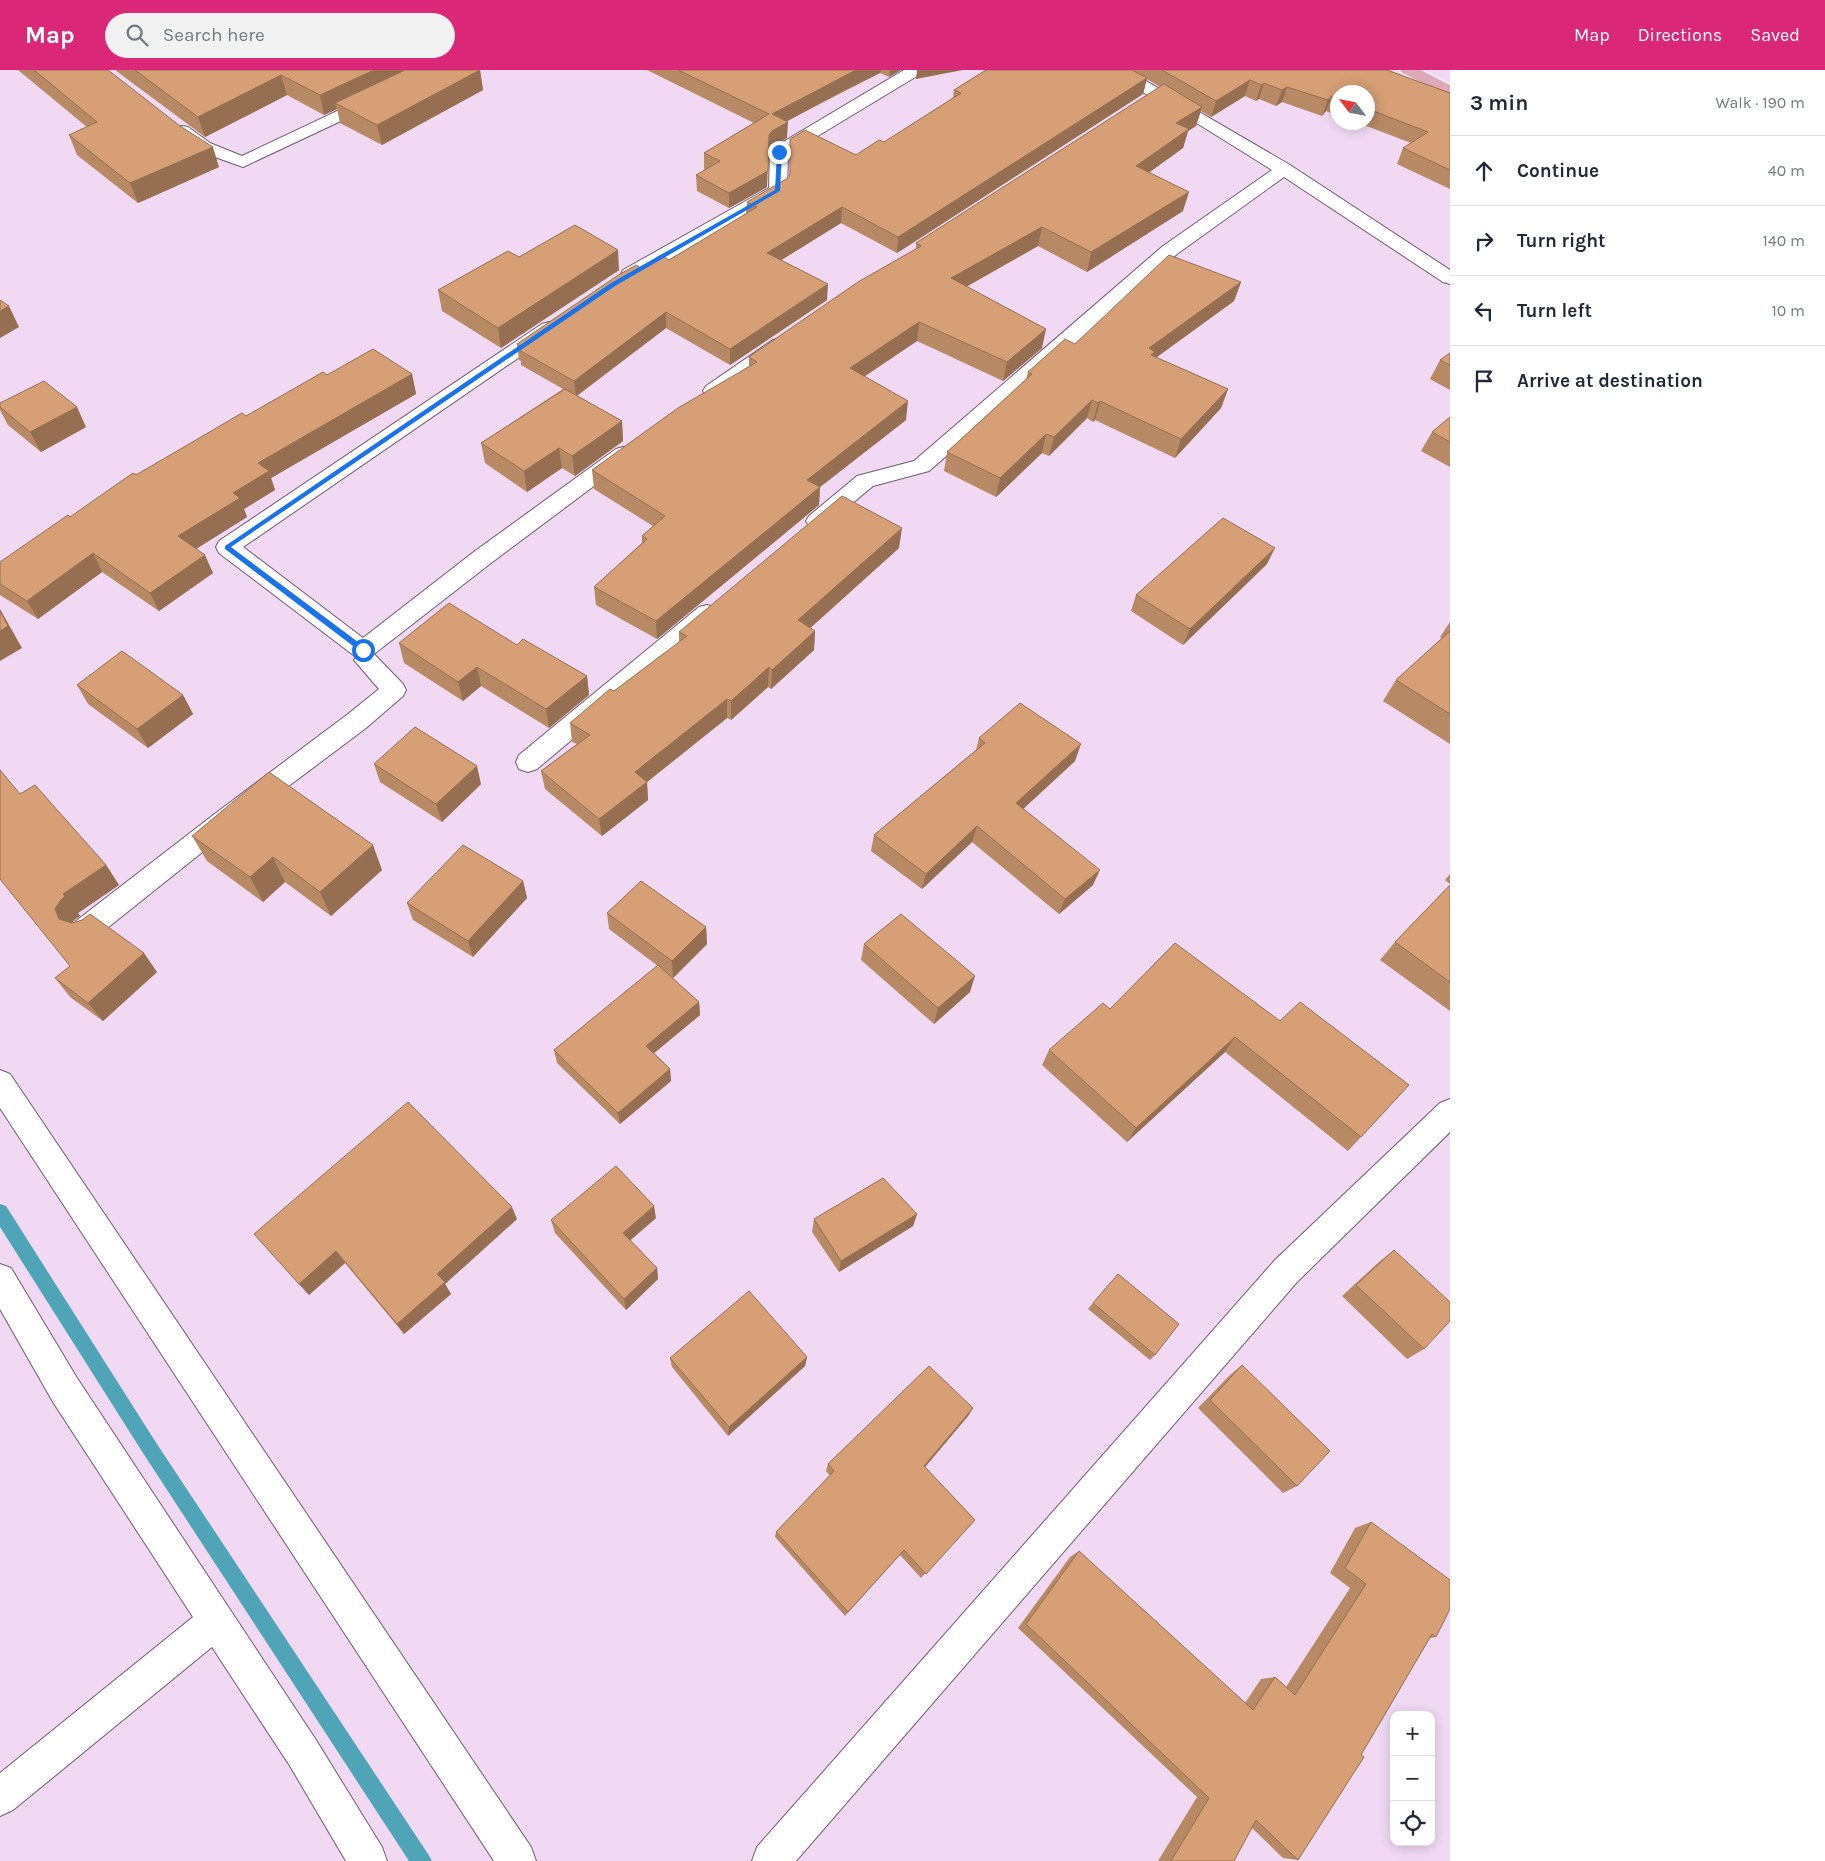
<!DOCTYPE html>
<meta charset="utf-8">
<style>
:root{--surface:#fff;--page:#f2f2f3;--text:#1f2937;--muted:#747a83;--line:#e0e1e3;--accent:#db2777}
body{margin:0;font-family:Karla,sans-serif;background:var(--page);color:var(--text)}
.controls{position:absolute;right:15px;bottom:15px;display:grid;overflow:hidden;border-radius:10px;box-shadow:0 2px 12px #0003}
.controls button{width:45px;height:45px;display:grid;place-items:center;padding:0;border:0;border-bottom:1px solid var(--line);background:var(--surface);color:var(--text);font:25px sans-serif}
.compass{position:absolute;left:1330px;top:15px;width:45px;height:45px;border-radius:50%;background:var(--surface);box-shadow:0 2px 12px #0003;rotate:302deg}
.stop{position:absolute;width:15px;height:15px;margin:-11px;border:4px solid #1a73e8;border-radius:50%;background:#fff}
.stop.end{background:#1a73e8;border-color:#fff;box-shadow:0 1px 5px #0008}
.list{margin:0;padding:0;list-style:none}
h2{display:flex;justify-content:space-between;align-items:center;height:65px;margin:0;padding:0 20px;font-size:21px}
h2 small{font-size:16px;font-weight:400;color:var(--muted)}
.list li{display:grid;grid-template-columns:32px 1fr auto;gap:15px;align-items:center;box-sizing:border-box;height:70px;padding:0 20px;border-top:1px solid var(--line)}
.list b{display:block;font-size:19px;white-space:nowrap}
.list em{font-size:16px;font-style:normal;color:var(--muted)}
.icon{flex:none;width:28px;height:28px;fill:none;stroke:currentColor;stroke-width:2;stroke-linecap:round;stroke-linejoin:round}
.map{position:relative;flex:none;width:1450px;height:1791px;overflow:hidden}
header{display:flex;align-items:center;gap:30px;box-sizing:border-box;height:70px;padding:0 25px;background:var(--accent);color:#fff}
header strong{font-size:24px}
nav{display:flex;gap:28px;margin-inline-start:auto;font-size:18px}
.search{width:350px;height:45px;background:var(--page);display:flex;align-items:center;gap:12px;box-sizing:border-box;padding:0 18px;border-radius:28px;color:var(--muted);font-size:19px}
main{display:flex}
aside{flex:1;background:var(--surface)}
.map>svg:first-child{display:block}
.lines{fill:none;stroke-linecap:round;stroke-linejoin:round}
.stream{fill:#50a4b8;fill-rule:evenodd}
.minor-casing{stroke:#6f5a70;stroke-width:2}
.major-casing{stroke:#fff;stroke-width:2}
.minor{fill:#fff;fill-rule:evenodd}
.major{fill:#dea9b9;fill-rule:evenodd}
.wall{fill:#b88965}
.shaded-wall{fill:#966f52}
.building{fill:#d69f75;stroke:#966f52}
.route{fill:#1a73e8}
</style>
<header>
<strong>Map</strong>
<div class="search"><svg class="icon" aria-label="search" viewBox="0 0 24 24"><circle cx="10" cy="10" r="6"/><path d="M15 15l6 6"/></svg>Search here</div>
<nav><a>Map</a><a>Directions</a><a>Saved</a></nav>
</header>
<main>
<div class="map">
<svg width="1450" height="1791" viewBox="0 0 1450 1791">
<rect width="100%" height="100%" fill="#f1d9f3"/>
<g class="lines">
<path class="stream" d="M0,1134l6,2 149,235 273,413 4,7h-23l-266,-408 -143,-226z"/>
<g class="minor-casing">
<g id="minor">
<path d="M424,0h21l-2,3 -200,94 -45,-16 -25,-20 3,-4 6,-1 6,1 22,16 32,13z"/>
<path d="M904,0h20l-2,3 -134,81 -1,36 -3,4 -147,84 -7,2 -7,-2 -2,-4 2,-4 146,-82 1,-36 3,-4z"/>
<path d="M1107,0h20l163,95 160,105v14l-7,-2 -159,-105 -107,77 -248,217 -56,15 -48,40 -8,3 -8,-3 -3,-5 3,-5 48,-40 57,-15 249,-215 109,-76 -77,-48 -86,-49z"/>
<path d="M549,252l7,2 3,4 -3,4 -313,215 120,91 112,-87 141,-102 7,-2 7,2 4,5 -4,5 -139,104 -117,91 29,30 3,6 -3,6 -37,32 -136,102 -134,107 -10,3 -10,-3 -4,-8 4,-8 136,-105 136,-102 31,-25 -25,-29 2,-3 -137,-104 -3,-6 3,-6 323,-217z"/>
<path d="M780,268l7,2 3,4 -3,4 -67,48 -7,2 -7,-2 -3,-5 3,-5 67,-46z"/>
<path d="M707,535l8,2 4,6 -4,6 -178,150 -9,3 -9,-3 -3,-7 3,-7 180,-148z"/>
<path d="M0,1000l10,4 521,773 5,14h-42l-494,-753z"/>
<path d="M1450,1029v33l-153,150 -501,579h-44l5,-14 518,-587 165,-157z"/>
<path d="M0,1194l11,4 66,110 239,362 66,107 5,14h-41l-56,-95 -78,-119 -199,163 -13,6v-43l193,-156 -140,-215 -53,-93z"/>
</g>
</g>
<g class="major-casing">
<path id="major" d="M1400,0h21l29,15v11l-48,-23z"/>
</g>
<use href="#minor" class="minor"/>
<use href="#major" class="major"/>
</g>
<g class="wall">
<path d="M18,0h90l111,97 -81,36 -61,-48 -8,-20 18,-8z"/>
<path d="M115,0h365l3,20 -101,55 -42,-22 -3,-14 -13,6 -37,-20 -82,42z"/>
<path d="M647,0h254l-12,7 -9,-4 -93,48v17l-15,8 -4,5 -1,36 -38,21 -32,-17 -1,-16 10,-5 -2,-1v-16l50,-30z"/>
<path d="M986,0h401l63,23v96l-53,-25 6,-16 8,-5 -55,-21h12v-30h-30v24l-12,-5 -4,5 -40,-14 -6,4 -17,-7 -3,2 -11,-5 -34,21 -10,-6 -5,15 -8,5 -5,17 -34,24 34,39 -96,61 -49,-26 -72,41 76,61 -39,33 -86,-40 -53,36 42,43 -86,67 -1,18 -162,134 -61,-34 -2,-18 48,-44v-7l11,-10 -59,-37 -2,-19 157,-104v-9l167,-108v-6l244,-156 -13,-8 -4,15 -246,159 -56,-30 -60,37 46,40 -97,65 -64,-37 -89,68 45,25 1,20 -48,35 -13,-8 -35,24 -42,-29 -4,-20 82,-54 -42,-24v-4l-2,-1 -2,-16 124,-76 28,-8 77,-46 1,-12 109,-47 28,-13 69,-44 1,-8z"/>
<path d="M619,200l-118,78 -59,-37 -4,-21z"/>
<path d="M1241,212l-7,19 -78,56 72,32 -7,19 -46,50 -80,-38 -2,2 -6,-4 -38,38 -7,-3 -46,44 -52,-26 3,-19 79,-73 2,-7 47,-28z"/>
<path d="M1450,283v37l-20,-11 10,-19z"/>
<path d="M412,304l4,20 -145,84 4,12 -31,19 3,8 -51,32 17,24 -54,38 -57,-39 -64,47 -38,-24v-33l136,-87 110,-59 81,-41z"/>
<path d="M0,333l86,24 -45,25 -33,-27 -8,-15z"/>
<path d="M1450,347v50l-29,-16 11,-19z"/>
<path d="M899,478l-89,80 5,3 -1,19 -43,39 -3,-2 -37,33 -4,-2 -80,64 1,18 -46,36 -57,-47 -4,-18 36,-27 -5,-2 -2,-19 44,-32 65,-49v-10z"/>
<path d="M1267,494l-84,81 -52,-34 5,-16z"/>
<path d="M1450,552v122l-67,-43 13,-21 46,-42 -2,-1z"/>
<path d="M399,573l188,33 2,19 -40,33 -68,-42 -18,15 -59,-38z"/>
<path d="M77,615l106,10 10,19 -45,34 -60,-44z"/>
<path d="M979,668l96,23 -52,48 70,76 -34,29 -87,-72 -50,47 -51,-38 3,-16 102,-85z"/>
<path d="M374,694l107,20 -39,38 -62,-40z"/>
<path d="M20,724l86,71 13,20 -41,28 2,3 -6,4 -1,2 84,50 -54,49 -33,-24 -15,-19 15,-12z"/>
<path d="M192,766l190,34 -51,46 -46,-34 -22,20 -56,-41z"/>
<path d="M1450,804v10l-5,-4z"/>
<path d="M523,811l4,17 -54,59 -60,-37 -6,-17z"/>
<path d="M1450,815v126l-70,-51 15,-18z"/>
<path d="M607,843l99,14 1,17 -34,34 -5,-4 31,28 1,13 -46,38 16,16 1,12 -51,43 -63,-61 -3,-13 104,-84 -49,-37z"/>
<path d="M1175,873l186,194 -13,14 -123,-99 -98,90 -85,-77 7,-15 61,-41z"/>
<path d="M864,874l106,48 -36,32 -73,-64z"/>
<path d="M917,1144l-4,12 -74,46 -27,-40 2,-13z"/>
<path d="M656,1148l-26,22 27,28 1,11 -32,31 -71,-77 -4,-13z"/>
<path d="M517,1149l-72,65 6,10 -47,40 -59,-71 -36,32 -55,-61z"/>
<path d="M1394,1180l30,99 -17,10 -65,-63 37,-34z"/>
<path d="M1093,1233l62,52 -5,5 -62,-51z"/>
<path d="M807,1287l-2,9 -77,70 -56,-69 -2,-9z"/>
<path d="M1242,1295l55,121 -14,7 -85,-85 32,-33z"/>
<path d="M973,1338l-5,8 -43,51 50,53 -54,58 -21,-23 -55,61 -70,-79 1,-5 54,-56 -4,-5 2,-7z"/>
<path d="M1371,1452l65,115 -6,1 -132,222 -15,-2 -31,-30 -18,33h-76l39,-64 -179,-169 52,-71 9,-6 166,152 16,-24 14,-2 11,10 64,-99 -20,-15 25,-45z"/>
</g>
<g class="shaded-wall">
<path d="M374,0h46l-85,33 2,6 -13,6 -4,-20z"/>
<path d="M480,0l3,20 -101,55 -5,-20z"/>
<path d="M856,0h25l-1,3 -41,20 -68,37 1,-16z"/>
<path d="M890,0h11l-12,7z"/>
<path d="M917,0h46l-47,9z"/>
<path d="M281,5l6,20 -82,42 -7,-20z"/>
<path d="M1147,8l-4,16 -246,159 1,-16z"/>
<path d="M1250,10l-5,16 -34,21 5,-16z"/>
<path d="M1264,13l-5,16 -3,2 5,-16z"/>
<path d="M1287,17l-5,15 -6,4 6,-16z"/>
<path d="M1332,26l-6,15 -4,5 6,-16z"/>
<path d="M1202,37l-6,19 -8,5 -5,17 -51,37 4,-19 40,-43z"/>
<path d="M788,52l-1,16 -15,8 -4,5 -1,36 -38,21v-15l43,-62z"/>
<path d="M213,77l6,20 -81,36 -8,-20z"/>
<path d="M1189,122l-6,19 -96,61 4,-20z"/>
<path d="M842,137l-1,16 -74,46v-16z"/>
<path d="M1042,157l-4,19 -90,51 3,-19z"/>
<path d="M618,180l1,20 -118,78 -3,-20z"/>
<path d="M1241,212l-7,19 -81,59 -4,-12z"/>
<path d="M828,214l-1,16 -97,65v-16z"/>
<path d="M9,236l10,21 -19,11v-27z"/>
<path d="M666,242v16l-90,68 -2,-15z"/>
<path d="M919,252l-2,19 -69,46 2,-19z"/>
<path d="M1046,259l-4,19 -39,33 4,-19z"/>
<path d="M412,304l4,20 -145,84 4,12 -31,19 3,8 -61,38 -8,-19 55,-43 25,-30z"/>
<path d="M1228,319l-7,19 -46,50 6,-19z"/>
<path d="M1092,330l-5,18 -38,38 5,-19z"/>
<path d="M908,331l-2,19 -86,67 -1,18 -162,134 -1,-18 151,-141z"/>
<path d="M1100,331l-5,19 -2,2 5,-19z"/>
<path d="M77,337l9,20 -45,25 -11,-20z"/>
<path d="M622,351l1,20 -48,35 -3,-20z"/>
<path d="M1046,364l-4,19 -46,44 4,-19z"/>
<path d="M559,378l3,20 -35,24 -3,-21z"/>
<path d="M902,458l-3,20 -102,92 1,-20z"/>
<path d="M1275,478l-8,16 -84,81 7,-16z"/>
<path d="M93,483l9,19 -64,47 -11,-18z"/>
<path d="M205,485l8,18 -54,38 -9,-18z"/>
<path d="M0,539l22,39 -22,13z"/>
<path d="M815,561l-1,19 -43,39 1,-19z"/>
<path d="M477,597l4,19 -18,15 -5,-19z"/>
<path d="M769,597l-1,20 -37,33v-19z"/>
<path d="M587,606l2,19 -40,33 -3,-19z"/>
<path d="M183,625l10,19 -45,34 -11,-19z"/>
<path d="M727,629v19l-80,64 1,18 -46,36 -3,-17 36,-47z"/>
<path d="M1081,674l-6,17 -64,59 5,-17z"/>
<path d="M477,696l4,18 -39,38 -6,-18z"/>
<path d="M977,756l-5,16 -50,47 4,-15z"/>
<path d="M373,775l9,25 -51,46 -11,-24z"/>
<path d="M273,787l12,25 -22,20 -13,-25z"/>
<path d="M106,795l13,20 -41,28 2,3 -6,4 -4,8 -11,-9 -4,-10 8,-15z"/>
<path d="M1100,800l-7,15 -34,29 6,-15z"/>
<path d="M523,811l4,17 -54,59 -5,-16z"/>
<path d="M706,857l1,17 -34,34 -1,-17z"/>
<path d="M144,883l13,19 -54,49 -15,-18z"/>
<path d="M975,906l-5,16 -36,32 4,-16z"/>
<path d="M699,932l1,13 -53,44 -1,-13z"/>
<path d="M1235,967l-10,15 -98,90 9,-14z"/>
<path d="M670,999l1,12 -51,43 -2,-11z"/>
<path d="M654,1136l2,12 -31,27 -2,-12z"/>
<path d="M512,1137l5,12 -72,65 6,10 -47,40 -7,-10 40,-50z"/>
<path d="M917,1144l-4,12 -74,46 2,-11z"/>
<path d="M336,1181l9,12 -36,32 -10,-11z"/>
<path d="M657,1198l1,11 -32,31 -2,-11z"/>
<path d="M807,1287l-2,9 -77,70 1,-9z"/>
<path d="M973,1338l-5,8 -48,57 4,-7z"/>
</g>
<g class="building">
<path d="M34,0h74l72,56 33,21 -83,36 -61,-48 28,-13z"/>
<path d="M135,0h239l-54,25 -39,-20 -83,42z"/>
<path d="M405,0h75l-103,55 -42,-22z"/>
<path d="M678,0h178l-84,44 16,8 -16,9 -3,4 -1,36 -39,22 -33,-18 24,-14 -16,-8 65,-39z"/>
<path d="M986,0h146l15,8 -249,159 -56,-30 -75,46 61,31 -98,65 -64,-37 -92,69 -55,-31 3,-2 -5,-4 103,-70 16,-9 5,3 20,-13 8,5 88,-53 -10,-5 39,-23 4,-5v-35l15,-9 51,25 23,-15 5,2 77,-49 -7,-3z"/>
<path d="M1162,0h225l63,23v77l-47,-22 25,-16 -60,-23v-17h-30v6l-6,-2 -4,4 -41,-13 -5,3 -18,-7 -3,2 -11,-5 -34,21z"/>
<path d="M1164,14l38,23 -26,16 13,6 -53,37 53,26 -98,60 -49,-25 -91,51 95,51 -39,33 -88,-40 -69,46 58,33 -101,79 13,7 -164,134 -62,-34 53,-48 -5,-3 23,-20 -73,-46 86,-62 79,-46 -8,-5 109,-75 63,-36 -5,-3z"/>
<path d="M575,155l43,25 -120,78 -60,-38 70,-39 11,6z"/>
<path d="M1169,185l72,27 -92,66 6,4 -4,3 77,34 -47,50 -81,-38 -2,2 -6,-3 -38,37 -8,-3 -46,44 -53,-26 85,-78 -4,-2 37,-33 10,5z"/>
<path d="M0,230l9,6 -9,5z"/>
<path d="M373,279l39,25 -154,89 11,8 -36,22 7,5 -62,38 27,19 -55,38 -57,-40 -66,48 -27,-17v-22l68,-47 2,2 63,-44 3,2 106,-62 4,3 77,-44 4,3z"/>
<path d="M1450,283v12l-10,-5z"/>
<path d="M44,311l33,26 -47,25 -30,-25v-4z"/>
<path d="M565,319l57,32 -50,35 -13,-8 -35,23 -43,-28z"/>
<path d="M1450,347v25l-18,-10z"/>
<path d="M842,426l60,32 -104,92 17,11 -43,39 -3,-3 -38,34 -4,-2 -92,73 12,10 -48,37 -58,-48 49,-36 -20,-12 40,-34 4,2 73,-55 -8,-4z"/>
<path d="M1223,448l52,30 -85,81 -54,-34z"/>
<path d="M449,533l68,42 6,-6 64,37 -41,33 -69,-42 -19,15 -59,-39z"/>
<path d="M0,541l8,15 -8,5z"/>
<path d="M1450,561v83l-54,-34z"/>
<path d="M122,581l61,44 -46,34 -60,-44z"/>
<path d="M1020,633l61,41 -65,59 84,67 -35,29 -88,-73 -51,48 -52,-39 111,-92 -6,-5z"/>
<path d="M415,657l62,39 -41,38 -62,-40z"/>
<path d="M0,700l20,24 15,-9 71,80 -43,29 2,2 -5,5 -5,8 4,10 13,4 10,-3 8,-6 54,39 -56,50 -33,-25 15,-12 -70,-87z"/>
<path d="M269,702l104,73 -53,47 -47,-35 -23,20 -58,-41z"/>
<path d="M463,775l60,36 -55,60 -61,-38z"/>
<path d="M641,811l65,46 -34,34 -65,-48z"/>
<path d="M1450,815v97l-55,-40z"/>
<path d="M901,844l74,62 -37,32 -74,-64z"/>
<path d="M1175,873l105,78 20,-19 109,83 -48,52 -126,-100 -99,91 -87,-78 54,-47 7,6z"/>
<path d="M658,895l41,37 -53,44 24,23 -52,44 -64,-63z"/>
<path d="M408,1032l104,105 -75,67 8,8 -48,42 -61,-73 -37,33 -45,-50z"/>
<path d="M616,1096l38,40 -31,27 34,35 -33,31 -73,-79z"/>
<path d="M883,1108l34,36 -76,47 -27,-42z"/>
<path d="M1394,1180l56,52v19l-26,28 -68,-64z"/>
<path d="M1118,1204l61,50 -24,31 -62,-52z"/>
<path d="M749,1221l58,66 -78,70 -59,-69z"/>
<path d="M1242,1295l88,86 -33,35 -87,-86z"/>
<path d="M929,1296l44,42 -49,58 51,54 -49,54 -22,-24 -56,62 -72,-80 58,-61 -6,-7z"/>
<path d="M1371,1452l79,58v29l-14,28 -4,-3 -71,121 3,2 -66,103 -42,-40 -22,41h-63l38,-63 -183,-174 53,-73 174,159 22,-33 20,18 71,-111 -21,-16z"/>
</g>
<path class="route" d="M779,81l3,1 -2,39 -165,95 -384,261 135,101v4h-5l-136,-103v-3l386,-263 164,-93 2,-38z"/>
</svg>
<div class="controls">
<button>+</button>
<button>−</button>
<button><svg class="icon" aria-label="locate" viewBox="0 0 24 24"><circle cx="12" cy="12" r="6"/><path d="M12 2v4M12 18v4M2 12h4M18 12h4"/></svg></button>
</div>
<svg class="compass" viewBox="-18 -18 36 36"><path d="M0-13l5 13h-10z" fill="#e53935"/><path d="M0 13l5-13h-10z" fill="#747a83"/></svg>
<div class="stop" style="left:363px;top:580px"></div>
<div class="stop end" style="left:779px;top:82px"></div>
</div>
<aside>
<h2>3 min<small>Walk · 190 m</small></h2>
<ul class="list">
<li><svg class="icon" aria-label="ahead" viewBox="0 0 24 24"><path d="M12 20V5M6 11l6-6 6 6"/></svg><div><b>Continue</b></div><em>40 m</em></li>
<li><svg class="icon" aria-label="right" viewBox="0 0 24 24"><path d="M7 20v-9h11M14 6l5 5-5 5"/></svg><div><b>Turn right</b></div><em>140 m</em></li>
<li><svg class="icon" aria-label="left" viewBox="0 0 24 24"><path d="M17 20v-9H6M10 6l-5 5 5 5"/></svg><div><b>Turn left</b></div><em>10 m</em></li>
<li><svg class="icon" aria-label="arrive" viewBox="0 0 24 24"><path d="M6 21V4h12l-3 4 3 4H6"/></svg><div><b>Arrive at destination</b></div></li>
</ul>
</aside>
</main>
